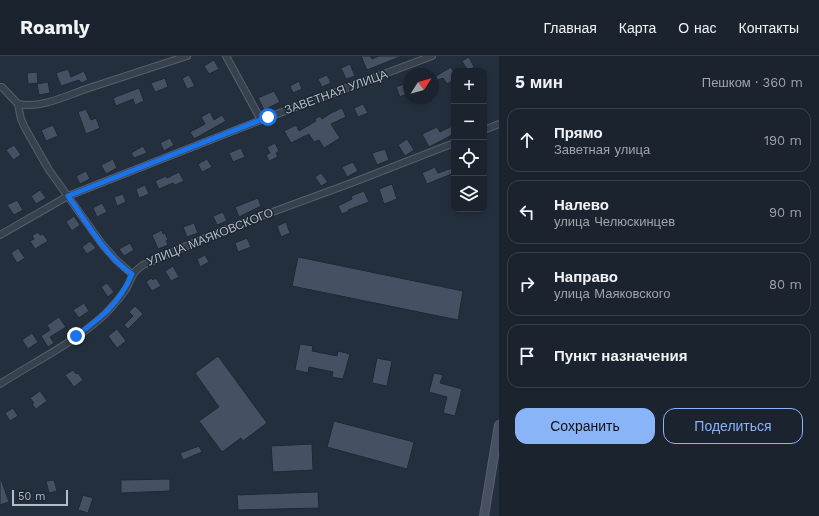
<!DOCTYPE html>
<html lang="ru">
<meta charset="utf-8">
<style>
:root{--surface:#1b232e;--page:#242b36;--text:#f1f3f6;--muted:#a0a4aa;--line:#39404a;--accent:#8ab4f8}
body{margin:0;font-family:"Work Sans",sans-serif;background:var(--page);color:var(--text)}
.controls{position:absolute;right:12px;top:12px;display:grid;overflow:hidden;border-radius:8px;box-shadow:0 2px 6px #0003}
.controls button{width:36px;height:36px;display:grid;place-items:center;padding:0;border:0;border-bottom:1px solid var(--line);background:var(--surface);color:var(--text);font:20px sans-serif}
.compass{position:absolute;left:403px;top:12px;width:36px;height:36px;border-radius:50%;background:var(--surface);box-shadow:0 2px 6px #0003;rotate:54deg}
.scale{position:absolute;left:12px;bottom:10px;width:56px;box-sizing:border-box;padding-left:4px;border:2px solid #b4bcc9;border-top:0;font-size:11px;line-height:14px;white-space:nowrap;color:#b4bcc9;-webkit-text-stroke:3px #1d2633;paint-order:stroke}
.stop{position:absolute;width:12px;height:12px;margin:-9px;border:3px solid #1a73e8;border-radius:50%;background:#fff}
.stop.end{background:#1a73e8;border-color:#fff;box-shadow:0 1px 4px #0008}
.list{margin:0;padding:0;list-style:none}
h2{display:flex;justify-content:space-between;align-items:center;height:52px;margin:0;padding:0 16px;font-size:17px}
h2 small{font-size:13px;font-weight:400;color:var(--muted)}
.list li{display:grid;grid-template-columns:26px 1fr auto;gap:12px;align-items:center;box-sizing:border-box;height:64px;margin:0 8px 8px;padding:0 8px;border:1px solid var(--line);border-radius:12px}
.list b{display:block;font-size:15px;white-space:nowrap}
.list p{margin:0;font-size:13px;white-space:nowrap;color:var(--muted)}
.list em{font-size:13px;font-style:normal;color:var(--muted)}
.actions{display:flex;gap:8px;padding:12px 16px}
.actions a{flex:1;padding:9px 0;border:1px solid var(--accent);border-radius:12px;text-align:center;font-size:14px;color:var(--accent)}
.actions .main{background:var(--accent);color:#111}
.icon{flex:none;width:22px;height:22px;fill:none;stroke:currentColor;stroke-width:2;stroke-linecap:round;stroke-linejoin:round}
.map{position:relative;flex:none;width:499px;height:460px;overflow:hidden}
header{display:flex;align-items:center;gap:24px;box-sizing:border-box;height:56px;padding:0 20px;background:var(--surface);border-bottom:1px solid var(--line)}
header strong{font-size:19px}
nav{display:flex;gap:22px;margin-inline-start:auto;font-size:14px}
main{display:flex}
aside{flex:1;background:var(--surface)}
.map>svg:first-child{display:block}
.building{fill:#455162;stroke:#1f2835}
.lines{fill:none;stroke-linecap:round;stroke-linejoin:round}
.street-casing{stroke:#565f6c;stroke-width:8}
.secondary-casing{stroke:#565f6c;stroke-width:10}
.street{stroke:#38414e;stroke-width:6}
.secondary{stroke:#465061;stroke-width:8}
.route{stroke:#1a73e8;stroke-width:5}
.labels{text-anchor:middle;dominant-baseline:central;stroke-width:3;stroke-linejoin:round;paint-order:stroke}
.street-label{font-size:12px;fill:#b4bcc9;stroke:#1d2633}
</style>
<header>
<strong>Roamly</strong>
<nav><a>Главная</a><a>Карта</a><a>О нас</a><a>Контакты</a></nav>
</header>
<main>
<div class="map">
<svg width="499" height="460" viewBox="0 0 499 460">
<rect width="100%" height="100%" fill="#242f3e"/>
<g class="building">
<path d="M361,0h9l2,3 7,-3h23l-35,14z"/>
<path d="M469,1l5,10 -6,4 -6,-10z"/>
<path d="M214,4l5,9 -10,5 -5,-8z"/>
<path d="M350,8l5,12 -9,3 -5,-11z"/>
<path d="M451,11l3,6v7l-7,4 -4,-6 -10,4v-4z"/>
<path d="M68,13l3,8 13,-6 4,9 -7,3 -2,-3 -18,6 -5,-13z"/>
<path d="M37,16l1,11 -10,1 -1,-11z"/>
<path d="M189,19l6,11 -8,3 -5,-11z"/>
<path d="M327,19l4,8 -9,4 -4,-8z"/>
<path d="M165,22l3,9 -13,5 -4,-9z"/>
<path d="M299,25l3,8 -9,4 -3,-7z"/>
<path d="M48,26l2,11 -11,2 -2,-11z"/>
<path d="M409,26v11l-9,4 -4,-10z"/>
<path d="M139,32l5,13 -9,4 -2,-6 -17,7 -3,-8z"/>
<path d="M274,35l6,11 -16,8 -6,-12z"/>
<path d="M363,48l5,9 -10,4 -4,-9z"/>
<path d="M342,52l4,9 -15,7 9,14 -16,10 -5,-8 -5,2 -5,-8 -18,9 -7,-12 12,-6 3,6 17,-10 -1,-2 5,-3 2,3 9,-6z"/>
<path d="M86,53l5,11 5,-2 4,10 -14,6 -8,-22z"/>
<path d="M210,56l4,8 8,-5 4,6 -32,18 -4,-7 15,-8 -4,-7z"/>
<path d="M53,69l5,11 -12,5 -5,-11z"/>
<path d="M454,69v9l-25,13 -7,-13 15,-7 3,5z"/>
<path d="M170,82l4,7 -10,6 -4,-8z"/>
<path d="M407,83l7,11 -9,6 -7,-11z"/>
<path d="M275,87l4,8 -3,2 2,4 -9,4 -3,-6 4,-2 -3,-6z"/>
<path d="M14,89l7,10 -8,5 -7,-10z"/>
<path d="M143,90l4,7 -13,5 -3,-5z"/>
<path d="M241,92l4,9 -12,5 -4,-9z"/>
<path d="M385,93l4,11 -12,5 -5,-12z"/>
<path d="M113,103l4,9 -11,6 -5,-9z"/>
<path d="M207,103l5,8 -10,5 -4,-8z"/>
<path d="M353,106l5,9 -11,6 -5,-10z"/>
<path d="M435,111l3,6 14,-5 2,5 -27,11 -5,-11z"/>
<path d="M86,115l4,8 -10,5 -4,-8z"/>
<path d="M179,116l5,9 -9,4 -2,-2 -14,6 -4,-8 11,-5 1,2z"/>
<path d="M321,117l7,9 -7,4 -6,-9z"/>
<path d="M392,128l5,15 -13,5 -5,-15z"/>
<path d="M145,129l4,9 -10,4 -3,-9z"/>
<path d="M40,134l6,8 -10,6 -5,-8z"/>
<path d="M364,135l5,11 -21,8 1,1 -7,3 -4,-8 14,-7 -1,-3z"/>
<path d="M123,138l3,8 -9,4 -3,-9z"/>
<path d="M258,142l3,8 -22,11 -4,-10z"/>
<path d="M17,144l6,10 -9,5 -7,-10z"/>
<path d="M102,147l5,9 -10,5 -4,-9z"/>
<path d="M223,156l4,9 -10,4 -4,-9z"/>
<path d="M74,160l6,9 -8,6 -6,-9z"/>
<path d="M286,166l4,11 -9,4 -4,-11z"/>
<path d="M194,167l4,10 -11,4 -4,-10z"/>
<path d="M162,174l1,4 2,-1 3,7 -2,1 2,4 -10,4 -6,-14z"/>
<path d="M38,176l2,3 3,-1 5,7 -13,8 -5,-8 4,-2 -2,-3z"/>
<path d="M247,182l4,9 -13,5 -3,-9z"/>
<path d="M90,185l6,7 -9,6 -5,-7z"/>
<path d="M130,187l4,7 -10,6 -5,-7z"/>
<path d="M18,192l7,10 -8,5 -6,-10z"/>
<path d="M205,199l4,7 -9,5 -3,-8z"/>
<path d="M298,201l165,34 -5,29 -166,-34z"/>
<path d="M173,210l6,11 -8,4 -6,-10z"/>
<path d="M151,222l2,2 3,-2 5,8 -9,5 -6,-9z"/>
<path d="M107,227l7,9 -6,5 -7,-10z"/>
<path d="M84,247l5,8 -10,7 -6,-8z"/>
<path d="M135,250l8,8 -15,15 -4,-4 9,-9 -4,-4z"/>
<path d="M59,261l7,10 -16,10 4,6 -6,4 -7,-11 9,-6 -3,-5z"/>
<path d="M117,273l9,12 -9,7 -9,-12z"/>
<path d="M32,277l6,9 -10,7 -6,-9z"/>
<path d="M300,288l13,2 -1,5 25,5 1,-5 12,3 -7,25 -11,-2 1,-5 -24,-5 -1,6 -13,-3z"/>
<path d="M218,300l49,67 -24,18 -2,-3 -19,14 -23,-31 20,-14 -24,-34z"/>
<path d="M377,302l15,3 -5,25 -15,-3z"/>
<path d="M73,314l3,4 2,-1 5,7 -9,7 -9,-12z"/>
<path d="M434,317l9,2 -3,8 22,6 -7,27 -12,-3 4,-16 -18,-5z"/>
<path d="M40,335l7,10 -11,8 -4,-5 2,-1 -4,-5z"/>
<path d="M13,352l5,8 -8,5 -5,-8z"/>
<path d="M334,365l80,21 -7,27 -80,-22z"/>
<path d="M312,388l1,26 -40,2 -2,-26z"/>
<path d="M199,390l3,6 -19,8 -3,-7z"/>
<path d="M1,423l8,23 -9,3v-25z"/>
<path d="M170,423v12l-49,2v-13z"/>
<path d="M54,424l3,11 -8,2 -3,-12z"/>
<path d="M318,436l1,16 -81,2 -1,-15z"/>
<path d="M83,439l10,3 -5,15 -10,-3z"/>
</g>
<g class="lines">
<g class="street-casing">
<g id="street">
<path d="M226,0l35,64"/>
<path d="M0,31h2l16,17 3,15 4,9 24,42 53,74 14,16 16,14"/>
<path d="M18,48c24,5 49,-9 71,-16 33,-11 65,-21 98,-32"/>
<path d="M484,74l15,-6"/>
<path d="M0,179l68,-39 193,-76 171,-64"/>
<path d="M0,328c34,-22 74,-41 104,-69 8,-8 16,-17 22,-26 6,-11 6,-17 17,-24l78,-34 133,-49 100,-39"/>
</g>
</g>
<g class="secondary-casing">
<path id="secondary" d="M484,460l15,-91"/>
</g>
<use href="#street" class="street"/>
<use href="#secondary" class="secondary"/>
</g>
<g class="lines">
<path class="route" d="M76,280c26,-19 43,-32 56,-62 -26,-17 -46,-53 -64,-78l200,-79"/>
</g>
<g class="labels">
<g class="street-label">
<text transform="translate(336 36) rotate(-20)">ЗАВЕТНАЯ УЛИЦА</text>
<text transform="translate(210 181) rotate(-22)">УЛИЦА МАЯКОВСКОГО</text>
</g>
</g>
</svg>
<div class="controls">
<button>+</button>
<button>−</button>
<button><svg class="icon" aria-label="locate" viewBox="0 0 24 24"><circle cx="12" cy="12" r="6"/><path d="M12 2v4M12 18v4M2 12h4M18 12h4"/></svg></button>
<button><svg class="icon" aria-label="layers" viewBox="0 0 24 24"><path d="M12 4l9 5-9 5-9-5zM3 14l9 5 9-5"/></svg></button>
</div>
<svg class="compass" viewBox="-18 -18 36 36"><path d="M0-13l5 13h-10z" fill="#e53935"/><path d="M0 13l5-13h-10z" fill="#a0a4aa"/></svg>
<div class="scale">50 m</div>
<div class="stop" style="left:268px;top:61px"></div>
<div class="stop end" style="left:76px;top:280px"></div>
</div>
<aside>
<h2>5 мин<small>Пешком · 360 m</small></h2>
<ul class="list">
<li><svg class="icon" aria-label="ahead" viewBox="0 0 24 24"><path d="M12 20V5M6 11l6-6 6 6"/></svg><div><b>Прямо</b><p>Заветная улица</p></div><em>190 m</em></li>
<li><svg class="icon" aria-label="left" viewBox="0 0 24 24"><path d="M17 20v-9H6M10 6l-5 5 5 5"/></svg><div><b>Налево</b><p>улица Челюскинцев</p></div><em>90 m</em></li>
<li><svg class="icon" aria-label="right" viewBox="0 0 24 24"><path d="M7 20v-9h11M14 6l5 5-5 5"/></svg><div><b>Направо</b><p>улица Маяковского</p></div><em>80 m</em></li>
<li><svg class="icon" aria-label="arrive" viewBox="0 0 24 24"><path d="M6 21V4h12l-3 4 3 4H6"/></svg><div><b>Пункт назначения</b></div></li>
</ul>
<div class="actions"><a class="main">Сохранить</a><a>Поделиться</a></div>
</aside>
</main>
